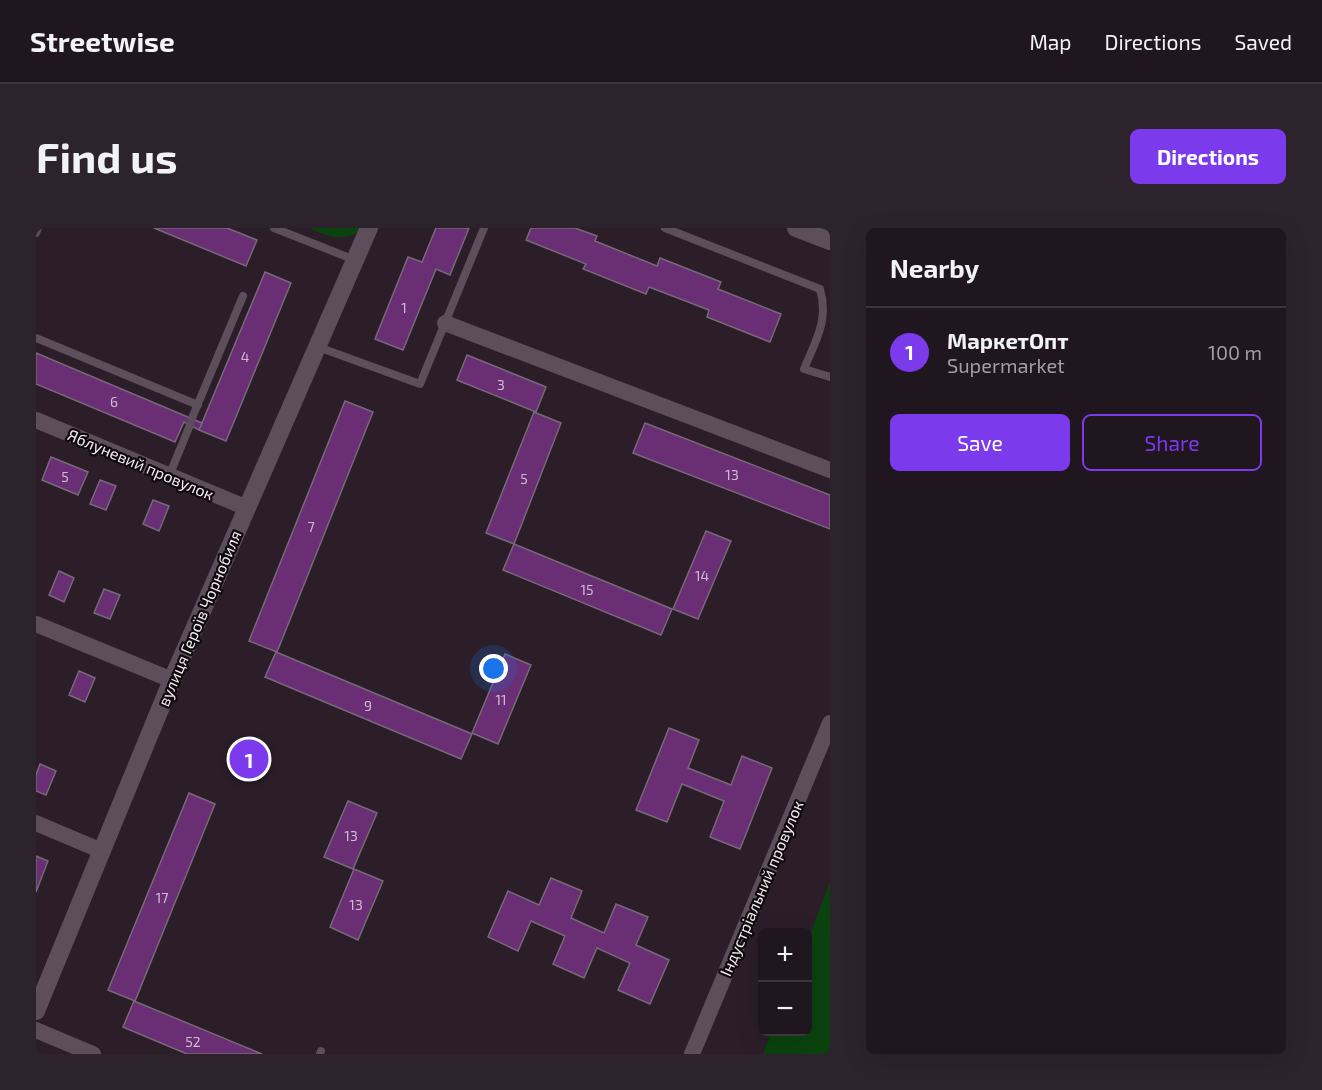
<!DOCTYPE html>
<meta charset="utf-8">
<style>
:root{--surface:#20161f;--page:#2d232c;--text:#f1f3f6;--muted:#a29fa4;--line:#3d353d;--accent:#7c3aed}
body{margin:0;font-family:"Exo 2",sans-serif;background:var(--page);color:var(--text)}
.controls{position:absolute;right:18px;bottom:18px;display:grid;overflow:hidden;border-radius:9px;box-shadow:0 6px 24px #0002}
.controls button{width:54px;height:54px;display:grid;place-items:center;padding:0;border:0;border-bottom:2px solid var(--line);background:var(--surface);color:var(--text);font:30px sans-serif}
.you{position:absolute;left:458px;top:441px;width:21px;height:21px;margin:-15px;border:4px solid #fff;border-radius:50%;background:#1a73e8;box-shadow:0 0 0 9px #1a73e833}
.badge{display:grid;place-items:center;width:39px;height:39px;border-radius:50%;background:var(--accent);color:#fff;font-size:20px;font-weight:700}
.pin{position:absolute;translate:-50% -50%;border:3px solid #fff;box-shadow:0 2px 6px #0006}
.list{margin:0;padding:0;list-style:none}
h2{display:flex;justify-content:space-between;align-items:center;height:78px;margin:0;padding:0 24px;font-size:26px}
h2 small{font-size:20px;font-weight:400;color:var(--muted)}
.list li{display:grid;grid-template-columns:39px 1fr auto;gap:18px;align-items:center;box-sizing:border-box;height:90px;padding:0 24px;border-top:2px solid var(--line)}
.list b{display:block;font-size:22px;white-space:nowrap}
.list p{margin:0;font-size:20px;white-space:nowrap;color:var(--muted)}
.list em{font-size:20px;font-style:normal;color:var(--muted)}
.actions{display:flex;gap:12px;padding:18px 24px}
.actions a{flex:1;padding:14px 0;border:2px solid var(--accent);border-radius:9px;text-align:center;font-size:21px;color:var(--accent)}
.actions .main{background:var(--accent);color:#fff}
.map{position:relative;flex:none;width:794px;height:826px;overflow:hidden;border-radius:9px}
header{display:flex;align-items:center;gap:36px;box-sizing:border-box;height:84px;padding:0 30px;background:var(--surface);border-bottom:2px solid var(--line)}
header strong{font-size:28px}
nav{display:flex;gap:33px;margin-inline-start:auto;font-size:21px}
.intro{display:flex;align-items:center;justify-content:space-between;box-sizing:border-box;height:144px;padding:0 36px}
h1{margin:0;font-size:42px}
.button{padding:15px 27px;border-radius:9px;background:var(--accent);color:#fff;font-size:21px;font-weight:700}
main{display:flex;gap:36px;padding:0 36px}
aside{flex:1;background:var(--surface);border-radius:9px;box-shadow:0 6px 24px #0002}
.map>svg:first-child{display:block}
.green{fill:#0a430e}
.building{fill:#692e73;stroke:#766978;stroke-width:1.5}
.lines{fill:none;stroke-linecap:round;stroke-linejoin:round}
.service{stroke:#5d4e5b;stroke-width:8}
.minor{stroke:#5d4e5b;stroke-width:16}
.tertiary{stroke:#5d4e5b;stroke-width:18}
.labels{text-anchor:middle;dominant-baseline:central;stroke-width:4.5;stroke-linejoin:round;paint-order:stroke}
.number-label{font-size:14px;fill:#d1bbd2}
.street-label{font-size:16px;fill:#f4eaf2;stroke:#100a0f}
</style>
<header>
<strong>Streetwise</strong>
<nav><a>Map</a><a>Directions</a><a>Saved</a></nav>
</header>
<div class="intro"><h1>Find us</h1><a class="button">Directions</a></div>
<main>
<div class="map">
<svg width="794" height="826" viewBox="0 0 794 826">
<rect width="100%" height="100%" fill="#2b1e29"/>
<g class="green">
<path d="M273,0h52l-1,4c-24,10 -28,5 -51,-4z"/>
<path d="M794,654v172h-67l8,-22h37v-92z"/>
</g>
<g class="building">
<path d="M118,0h73l30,12 -11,26z"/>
<path d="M400,0h33l-19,47 -14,-6 -33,81 -28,-11 33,-82 14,5z"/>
<path d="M495,0h44l22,8 -2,5 62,25 3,-8 61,24 -3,7 63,25 -11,28 -63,-25 2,-7 -60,-23 -3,7 -63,-25 3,-5 -60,-24z"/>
<path d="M229,44l26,11 -65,158 -27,-11z"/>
<path d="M0,125l166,70 -3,7 -15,-8 -9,20 -139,-58z"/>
<path d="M431,127l79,32 -10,25 -79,-32z"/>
<path d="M309,173l28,11 -96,240 -28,-11z"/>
<path d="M498,184l27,11 -47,121 -28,-11z"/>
<path d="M609,195l185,72v34l-197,-76z"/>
<path d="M15,229l37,15 -10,23 -36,-15z"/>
<path d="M64,252l16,6 -10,24 -16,-6z"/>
<path d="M117,272l16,6 -10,25 -16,-7z"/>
<path d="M670,303l25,10 -33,78 -25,-10z"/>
<path d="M478,316l158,65 -11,26 -158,-65z"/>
<path d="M23,343l15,7 -10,24 -15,-7z"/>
<path d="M68,361l16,6 -10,24 -16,-6z"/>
<path d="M240,424l196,82 -11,25 -196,-82z"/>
<path d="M469,426l26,11 -33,79 -26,-11z"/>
<path d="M43,443l16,7 -10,24 -16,-7z"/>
<path d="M633,500l30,12 -11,28 43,17 11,-29 30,12 -32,81 -30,-12 14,-36 -42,-17 -15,38 -31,-12z"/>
<path d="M205,511l28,13 -13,28 -27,-13z"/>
<path d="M4,536l16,7 -10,24 -10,-4v-16z"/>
<path d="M153,565l26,11 -80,197 -27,-11z"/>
<path d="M312,573l29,12 -24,56 -29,-12z"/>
<path d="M0,628l12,5 -12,31z"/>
<path d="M318,641l29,12 -25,59 -28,-13z"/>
<path d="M515,650l31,13 -11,27 33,15 12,-29 32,13 -12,28 33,15 -19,44 -32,-14 12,-27 -33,-15 -13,30 -31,-14 12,-28 -34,-15 -13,30 -30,-14 20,-46 31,14z"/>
<path d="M98,773l128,53h-75l-64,-27z"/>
</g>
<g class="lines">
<g class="service">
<path d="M238,0l81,32"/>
<path d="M629,0l155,61c9,31 -4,51 -16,80l26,8"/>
<path d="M0,5l2,-5"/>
<path d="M0,110l162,67"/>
<path d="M282,119l102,37 64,-156"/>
<path d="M156,190l51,-122"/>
<path d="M133,248l21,-51"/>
<path d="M284,826l1,-3"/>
</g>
<g class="minor">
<path d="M409,95l385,147"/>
<path d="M0,192l211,88"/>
<path d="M0,396l136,56"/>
<path d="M0,595l66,28"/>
<path d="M0,802l57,24"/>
<path d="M656,826l138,-331"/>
</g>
<g class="tertiary">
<path d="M760,0l34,13"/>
<path d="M0,783l136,-331 197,-452"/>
</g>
</g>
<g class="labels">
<g class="number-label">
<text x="368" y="79">1</text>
<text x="209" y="128">4</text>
<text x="465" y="156">3</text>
<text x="78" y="173">6</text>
<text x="696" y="246">13</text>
<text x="29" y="248">5</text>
<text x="488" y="250">5</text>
<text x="275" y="298">7</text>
<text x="666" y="347">14</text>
<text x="551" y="361">15</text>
<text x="465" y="471">11</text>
<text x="332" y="477">9</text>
<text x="315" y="607">13</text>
<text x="126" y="669">17</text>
<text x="320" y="676">13</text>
<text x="157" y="813">52</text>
</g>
<g class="street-label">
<text transform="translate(105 236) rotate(23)">Яблуневий провулок</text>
<text transform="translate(163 390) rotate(-67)">вулиця Героїв Чорнобиля</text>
<text transform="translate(725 660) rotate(-67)">Індустріальний провулок</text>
</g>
</g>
</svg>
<div class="controls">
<button>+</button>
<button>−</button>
</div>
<div class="you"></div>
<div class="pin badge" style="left:213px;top:531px">1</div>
</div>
<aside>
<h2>Nearby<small></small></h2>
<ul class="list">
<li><span class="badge">1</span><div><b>МаркетОпт</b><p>Supermarket</p></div><em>100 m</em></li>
</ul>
<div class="actions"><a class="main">Save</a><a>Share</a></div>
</aside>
</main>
